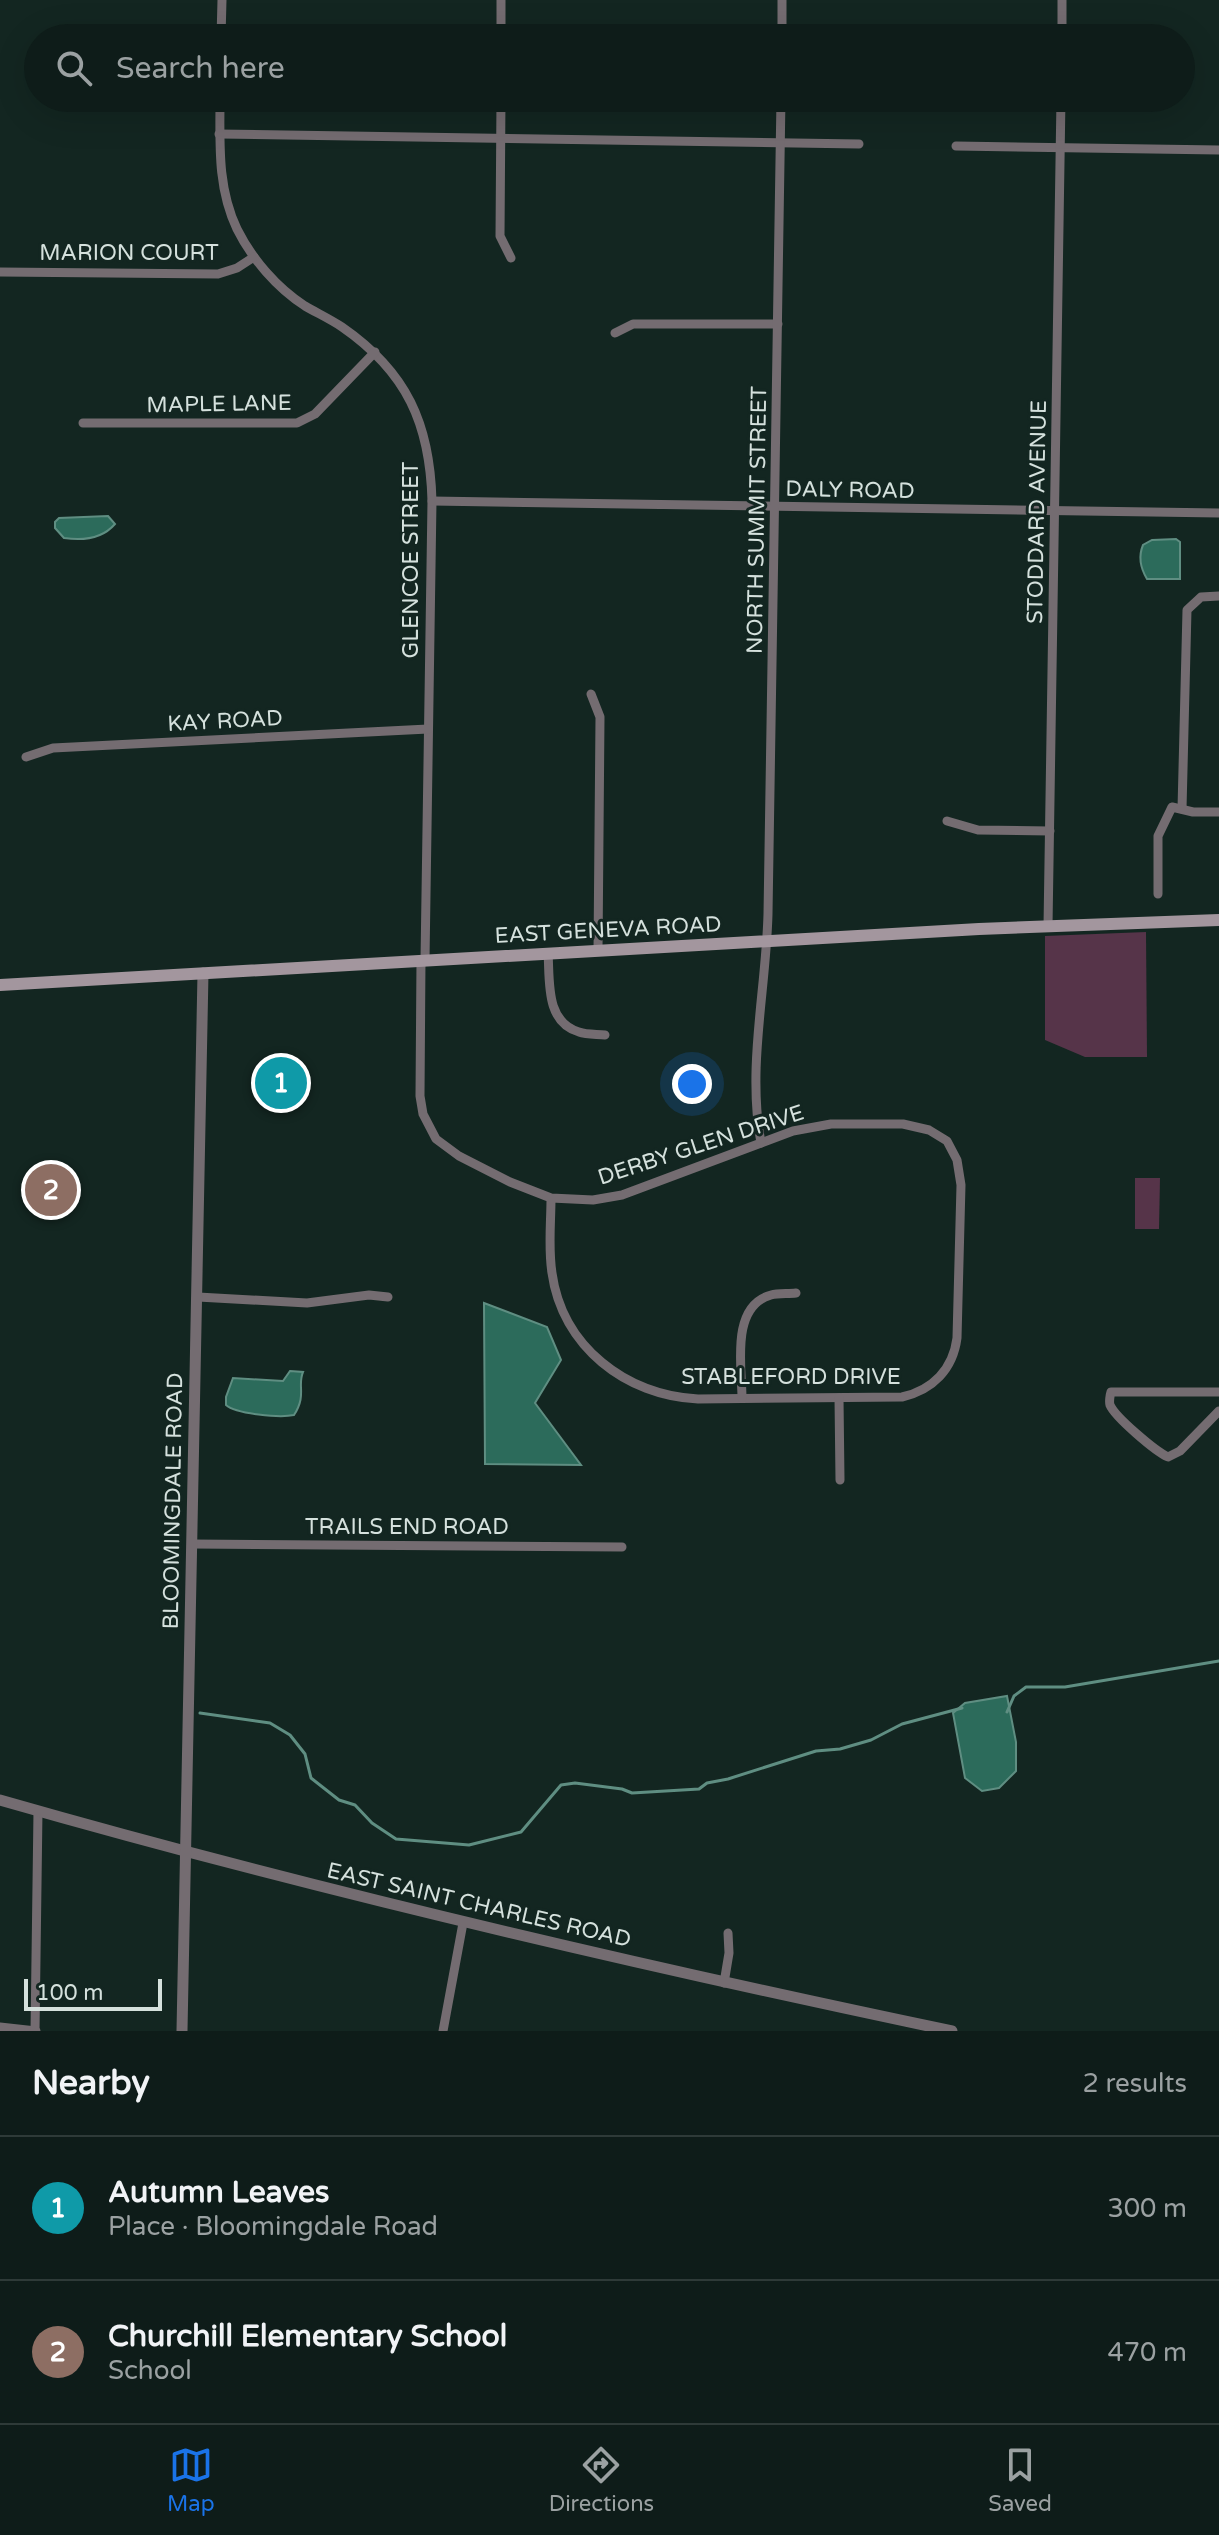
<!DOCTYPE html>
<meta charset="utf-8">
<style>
:root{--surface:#0e1c19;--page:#172522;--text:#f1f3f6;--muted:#9ba1a2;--line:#2e3a38;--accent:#1a73e8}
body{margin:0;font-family:"Varela Round",sans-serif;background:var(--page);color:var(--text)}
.scale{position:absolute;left:24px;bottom:20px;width:138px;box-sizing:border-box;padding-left:8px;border:4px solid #d5e1dd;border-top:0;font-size:22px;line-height:28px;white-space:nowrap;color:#d5e1dd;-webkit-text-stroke:6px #132621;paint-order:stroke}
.you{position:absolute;left:692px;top:1084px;width:28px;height:28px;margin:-20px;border:6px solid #fff;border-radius:50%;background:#1a73e8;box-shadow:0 0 0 12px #1a73e833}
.badge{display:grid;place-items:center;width:52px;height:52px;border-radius:50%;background:var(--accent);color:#fff;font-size:26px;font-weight:700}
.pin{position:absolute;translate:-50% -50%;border:4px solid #fff;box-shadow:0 2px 8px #0006}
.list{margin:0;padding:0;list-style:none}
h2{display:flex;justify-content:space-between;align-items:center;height:104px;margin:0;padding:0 32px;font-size:34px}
h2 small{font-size:26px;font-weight:400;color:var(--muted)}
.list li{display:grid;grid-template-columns:52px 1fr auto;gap:24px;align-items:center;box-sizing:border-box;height:144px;padding:0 32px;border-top:2px solid var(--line)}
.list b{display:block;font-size:30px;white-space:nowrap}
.list p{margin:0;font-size:26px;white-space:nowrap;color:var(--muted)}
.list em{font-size:26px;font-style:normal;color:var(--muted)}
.icon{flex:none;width:44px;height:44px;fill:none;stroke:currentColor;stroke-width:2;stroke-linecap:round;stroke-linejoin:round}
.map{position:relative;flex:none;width:1219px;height:2031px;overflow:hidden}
.search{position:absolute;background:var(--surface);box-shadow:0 8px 32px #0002;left:24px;right:24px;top:24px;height:88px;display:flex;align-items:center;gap:20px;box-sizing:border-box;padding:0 28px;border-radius:44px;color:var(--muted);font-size:30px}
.sheet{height:392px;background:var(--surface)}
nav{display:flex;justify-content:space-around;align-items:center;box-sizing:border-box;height:112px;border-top:2px solid var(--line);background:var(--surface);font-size:22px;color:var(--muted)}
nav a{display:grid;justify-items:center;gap:4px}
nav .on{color:var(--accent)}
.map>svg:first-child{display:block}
.green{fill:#563449}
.water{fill:#2c6b5b;stroke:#5f8e82;stroke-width:2}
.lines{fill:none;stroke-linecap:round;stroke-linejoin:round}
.stream{stroke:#5f8e82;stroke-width:3}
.minor{stroke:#746c71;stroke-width:9}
.tertiary{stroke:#746c71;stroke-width:11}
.secondary{stroke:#a3969e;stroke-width:12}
.labels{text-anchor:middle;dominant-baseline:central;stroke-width:6;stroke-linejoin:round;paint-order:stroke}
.street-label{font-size:22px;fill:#d5e1dd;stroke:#132621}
</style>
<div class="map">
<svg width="1219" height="2031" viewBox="0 0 1219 2031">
<rect width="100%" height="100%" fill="#132621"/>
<g class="green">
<path d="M1146,932l1,125h-62l-40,-17v-104z"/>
<path d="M1135,1178h25l-1,51h-24z"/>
</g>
<g class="water">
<path d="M108,516l7,8c-13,15 -31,17 -51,14l-9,-10v-6l4,-4z"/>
<path d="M1152,540l24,-1 4,3v37h-33c-6,-10 -9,-22 -4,-34z"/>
<path d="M484,1303l63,24 14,33 -26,43 46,62 -96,-1z"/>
<path d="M290,1371l13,1c-6,14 4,23 -9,43 -14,3 -58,-1 -68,-10v-8l7,-19 50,3z"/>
<path d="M1007,1696l9,46v29l-17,17 -17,3 -17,-13 -12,-65 12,-10z"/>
</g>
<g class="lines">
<g class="stream">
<path d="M1007,1712l7,-16 12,-9h39l154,-26"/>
<path d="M200,1713l70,10 20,12 15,19 6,24 28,22 16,5 17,18 24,16 73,6 52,-13 40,-47 14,-2 47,6 10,4 67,-4 8,-6 21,-4 88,-28 24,-2 31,-9 31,-16 60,-16"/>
</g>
<g class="minor">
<path d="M501,0v38"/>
<path d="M221,38l1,-38"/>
<path d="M782,38v-38"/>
<path d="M1062,38v-38"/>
<path d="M220,98c0,45 -3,89 17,131 15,30 40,59 68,77 12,7 25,13 37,21 65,45 88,97 90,174l-7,459"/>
<path d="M501,98l-1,138 11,22"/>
<path d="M219,134l640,10"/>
<path d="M956,146l263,4"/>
<path d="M0,272l218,2 19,-6 17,-11"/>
<path d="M615,333l18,-9h145"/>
<path d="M83,423h214l18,-9 60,-62"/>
<path d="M432,501l787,12"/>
<path d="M591,694l9,23 -2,234"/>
<path d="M26,757l27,-9 375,-19"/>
<path d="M1182,809l5,-199 14,-13 18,-1"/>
<path d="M947,821l31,9 72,1"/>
<path d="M1158,894v-58l14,-29 21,5h26"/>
<path d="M1048,926l13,-828"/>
<path d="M548,953c2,28 -3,69 31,79 8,3 18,2 26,3"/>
<path d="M421,960l-1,136 3,18 13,25 23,17 51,26 41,16 42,2 29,-5 171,-64 38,-7h72l26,6 18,11 10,19 4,25 -4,153c-4,31 -24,52 -55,59l-204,2c-72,-3 -136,-53 -146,-126 -4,-25 -1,-50 -1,-75"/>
<path d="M761,1143c-14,-76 5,-152 7,-229l13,-816"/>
<path d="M198,1297l109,6 62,-8 19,2"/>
<path d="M1219,1392h-108c-1,3 -2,10 -1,13 5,12 45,46 58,52l12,-6 39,-40"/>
<path d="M742,1398c0,-30 -12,-92 29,-103 7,-2 17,-1 25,-2"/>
<path d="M839,1398l1,82"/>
<path d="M192,1544l430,3"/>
<path d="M724,1983l5,-30 -1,-20"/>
<path d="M0,2027l36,4"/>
<path d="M35,2031l3,-220"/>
<path d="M443,2031l20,-108"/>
</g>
<g class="tertiary">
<path d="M0,1800c314,90 632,164 952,231"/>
<path d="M182,2031l21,-1058"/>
</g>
<path class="secondary" d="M0,985l979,-56 240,-9"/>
</g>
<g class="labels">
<g class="street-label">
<text x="129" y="253">MARION COURT</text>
<text transform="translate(219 404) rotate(-1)">MAPLE LANE</text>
<text transform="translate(850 490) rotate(1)">DALY ROAD</text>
<text transform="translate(1037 512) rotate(-89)">STODDARD AVENUE</text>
<text transform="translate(757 520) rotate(-89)">NORTH SUMMIT STREET</text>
<text transform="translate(411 560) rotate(-90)">GLENCOE STREET</text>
<text transform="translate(225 721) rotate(-3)">KAY ROAD</text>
<text transform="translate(608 930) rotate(-3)">EAST GENEVA ROAD</text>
<text transform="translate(701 1145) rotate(-18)">DERBY GLEN DRIVE</text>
<text x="791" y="1377">STABLEFORD DRIVE</text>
<text transform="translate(173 1501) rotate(-89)">BLOOMINGDALE ROAD</text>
<text x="407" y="1527">TRAILS END ROAD</text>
<text transform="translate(479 1905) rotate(13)">EAST SAINT CHARLES ROAD</text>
</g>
</g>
</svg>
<div class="scale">100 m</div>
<div class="you"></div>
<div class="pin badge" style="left:281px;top:1083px;background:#0f9aa8">1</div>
<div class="pin badge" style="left:51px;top:1190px;background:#8d6e63">2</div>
<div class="search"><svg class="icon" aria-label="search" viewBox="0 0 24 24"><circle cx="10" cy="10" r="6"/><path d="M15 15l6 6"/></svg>Search here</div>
</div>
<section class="sheet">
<h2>Nearby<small>2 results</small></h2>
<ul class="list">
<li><span class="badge" style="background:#0f9aa8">1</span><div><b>Autumn Leaves</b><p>Place · Bloomingdale Road</p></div><em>300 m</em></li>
<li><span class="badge" style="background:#8d6e63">2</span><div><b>Churchill Elementary School</b><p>School</p></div><em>470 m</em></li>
</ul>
</section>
<nav>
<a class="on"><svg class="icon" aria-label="map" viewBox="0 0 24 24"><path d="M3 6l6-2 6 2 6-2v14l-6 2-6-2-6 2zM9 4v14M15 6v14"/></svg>Map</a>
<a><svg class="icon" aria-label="directions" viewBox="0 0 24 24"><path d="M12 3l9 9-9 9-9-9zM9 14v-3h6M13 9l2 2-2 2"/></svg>Directions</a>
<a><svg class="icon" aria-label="saved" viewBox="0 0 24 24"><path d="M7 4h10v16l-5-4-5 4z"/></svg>Saved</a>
</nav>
